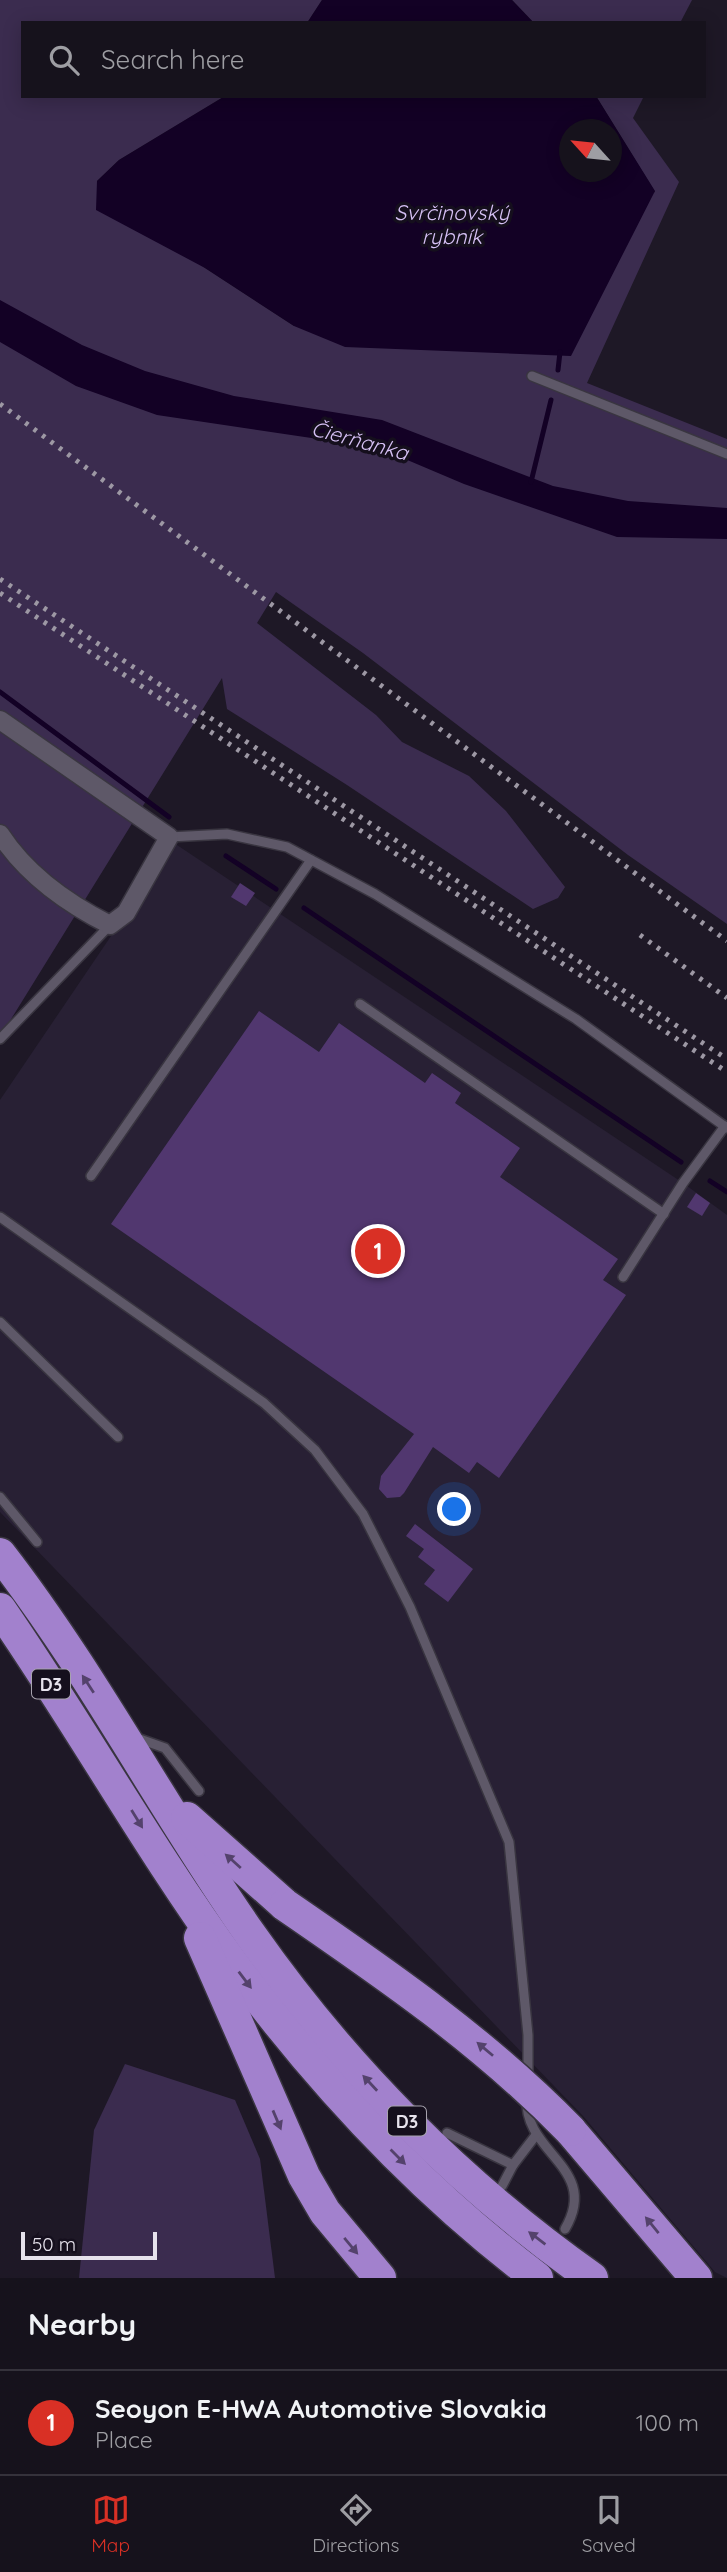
<!DOCTYPE html>
<meta charset="utf-8">
<style>
:root{--surface:#16121c;--page:#1f1b25;--text:#f1f3f6;--muted:#9e9ea3;--line:#35323b;--accent:#d93025}
body{margin:0;font-family:Quicksand,sans-serif;background:var(--page);color:var(--text)}
.compass{position:absolute;left:559px;top:119px;width:63px;height:63px;border-radius:50%;background:var(--surface);box-shadow:0 4px 18px #0003;rotate:297deg}
.scale{position:absolute;left:21px;bottom:18px;width:136px;box-sizing:border-box;padding-left:7px;border:4px solid #e6e2ec;border-top:0;font-size:19px;line-height:24px;white-space:nowrap;color:#e6e2ec;-webkit-text-stroke:5px #150f1d;paint-order:stroke}
.you{position:absolute;left:455px;top:1510px;width:24px;height:24px;margin:-18px;border:5px solid #fff;border-radius:50%;background:#1a73e8;box-shadow:0 0 0 10px #1a73e833}
.badge{display:grid;place-items:center;width:46px;height:46px;border-radius:50%;background:var(--accent);color:#fff;font-size:23px;font-weight:700}
.pin{position:absolute;translate:-50% -50%;border:4px solid #fff;box-shadow:0 2px 7px #0006}
.list{margin:0;padding:0;list-style:none}
h2{display:flex;justify-content:space-between;align-items:center;height:91px;margin:0;padding:0 28px;font-size:30px}
h2 small{font-size:23px;font-weight:400;color:var(--muted)}
.list li{display:grid;grid-template-columns:46px 1fr auto;gap:21px;align-items:center;box-sizing:border-box;height:105px;padding:0 28px;border-top:2px solid var(--line)}
.list b{display:block;font-size:26px;white-space:nowrap}
.list p{margin:0;font-size:23px;white-space:nowrap;color:var(--muted)}
.list em{font-size:23px;font-style:normal;color:var(--muted)}
.icon{flex:none;width:38px;height:38px;fill:none;stroke:currentColor;stroke-width:2;stroke-linecap:round;stroke-linejoin:round}
.map{position:relative;flex:none;width:727px;height:2278px;overflow:hidden}
.search{position:absolute;background:var(--surface);box-shadow:0 4px 18px #0003;left:21px;right:21px;top:21px;height:77px;display:flex;align-items:center;gap:18px;box-sizing:border-box;padding:0 24px;border-radius:0px;color:var(--muted);font-size:26px}
.sheet{height:196px;background:var(--surface)}
nav{display:flex;justify-content:space-around;align-items:center;box-sizing:border-box;height:98px;border-top:2px solid var(--line);background:var(--surface);font-size:19px;color:var(--muted)}
nav a{display:grid;justify-items:center;gap:4px}
nav .on{color:var(--accent)}
.map>svg:first-child{display:block}
.built{fill:#282034}
.green{fill:#3b2c4f}
.water{fill:#130125;fill-rule:evenodd}
.lines{fill:none;stroke-linecap:round;stroke-linejoin:round}
.stream{stroke:#130125;stroke-width:5}
.building{fill:#51376f}
.service-casing{stroke:#393540;stroke-width:12}
.minor-casing{stroke:#393540;stroke-width:21}
.motorway-casing{stroke:#393540;stroke-width:35}
.service{stroke:#5e5868;stroke-width:9}
.minor{stroke:#5e5868;stroke-width:18}
.motorway{stroke:#a281cd;stroke-width:32}
.rail{stroke:#9d98a4;stroke-width:5;stroke-dasharray:3.5 7;stroke-linecap:butt}
.motorway-bridge-casing{stroke:#393540;stroke-width:35;stroke-linecap:butt}
.motorway-bridge{stroke:#a281cd;stroke-width:32}
.oneway{fill:#54426c}
.labels{text-anchor:middle;dominant-baseline:central;stroke-width:7;stroke-linejoin:round;paint-order:stroke}
.shield{fill:#150f1d;stroke:#a7a3ae;stroke-width:2}
.shield-label{font-size:18px;font-weight:bold;fill:#e6e2ec}
.water-label{font-size:21px;font-style:italic;fill:#d6c1f5;stroke:#150f1d}
</style>
<div class="map">
<svg width="727" height="2278" viewBox="0 0 727 2278">
<rect width="100%" height="100%" fill="#1e1826"/>
<path class="built" d="M174,843l509,340 44,32v1063l-12,-6 -132,-156 -583,-604v-412z"/>
<g class="green">
<path d="M0,0h322l-15,23h-284v73h202l-106,64 -22,21 108,87 89,58 361,-134 -59,-96h48l-11,22 46,64 -92,201 140,56v485l-99,-69 -265,-202 -87,-61 -19,31 119,92 26,27 67,34 37,35 59,76 -7,11 -25,11 -186,-124 -120,-76 -5,-31 -222,359z"/>
<path d="M512,0h180l-12,23h-146z"/>
<path d="M125,2064l110,36 25,59 15,119h-196l15,-148z"/>
</g>
<g class="water">
<path d="M322,0h190l22,23h-227z"/>
<path d="M225,96h371l59,95 -84,165 -226,-9 -51,-21 -89,-58 -109,-58 1,-29 22,-21zM570,130h42v42h-42z"/>
<path d="M0,300l82,45 63,26 89,25 148,24 171,66 75,15 99,7v31l-110,-2 -153,-53 -85,-36 -222,-33 -81,-29 -76,-44z"/>
</g>
<g class="lines">
<g class="stream">
<path d="M558,370l2,-18"/>
<path d="M531,482l20,-82"/>
<path d="M0,692l169,125"/>
<path d="M226,856l50,33"/>
<path d="M304,908l377,254"/>
<path d="M710,1181l17,11"/>
</g>
</g>
<g class="building">
<path d="M240,883l15,10 -9,13 -15,-9z"/>
<path d="M259,1011l60,41 20,-29 86,60 7,-10 29,20 -6,10 65,45 -20,29 118,82 -15,21 23,15 -127,183 -22,-16 -8,11 -36,-26 -29,46 -4,4 -13,1 -8,-9 2,-13 33,-42 -303,-210z"/>
<path d="M696,1193l14,10 -8,13 -15,-9z"/>
<path d="M415,1524l58,45 -25,33 -24,-18 11,-14 -17,-13 6,-8 -18,-13z"/>
</g>
<g class="lines">
<g class="service-casing">
<g id="service">
<path d="M532,376l195,78"/>
<path d="M169,837l58,-3 60,13 88,47 201,125 151,109"/>
<path d="M360,1004l304,210"/>
<path d="M0,1039l110,-114"/>
<path d="M91,1176l220,-316"/>
<path d="M0,1217l264,186 51,47 48,64 47,93 99,235 19,193v45"/>
<path d="M623,1277l60,-94 42,-57"/>
<path d="M0,1322l118,115"/>
<path d="M0,1497l37,45"/>
<path d="M134,1737l31,11 34,43"/>
<path d="M527,2098c-4,56 74,69 38,131"/>
<path d="M447,2133l66,32"/>
<path d="M502,2186l11,-21 23,-30"/>
</g>
</g>
<g class="minor-casing">
<path id="minor" d="M0,720l169,117 -43,76 -16,12c-42,-21 -84,-51 -110,-91"/>
</g>
<g class="motorway-casing">
<g id="motorway">
<path d="M0,1554c93,120 163,256 250,380 93,133 210,251 342,344"/>
<path d="M0,1609c80,116 149,240 232,354 87,118 187,226 305,315"/>
<path d="M187,1818l98,87"/>
<path d="M200,1938l104,238 21,36 55,66"/>
<path d="M570,2130l126,148"/>
</g>
</g>
<use href="#service" class="service"/>
<use href="#minor" class="minor"/>
<use href="#motorway" class="motorway"/>
<g class="rail">
<path d="M0,404l727,537"/>
<path d="M0,579l727,480"/>
<path d="M0,593l727,479"/>
<path d="M640,935l87,63"/>
</g>
<g class="motorway-bridge-casing">
<path id="motorway-bridge" d="M285,1905c102,70 198,136 285,225"/>
</g>
<use href="#motorway-bridge" class="motorway-bridge"/>
</g>
<defs><path id="oneway-solid" d="M-6-.8H1V-3.2L6.5 0L1 3.2V.8H-6Z" transform="scale(1.75)"/></defs>
<g class="oneway">
<use href="#oneway-solid" transform="translate(88 1684) rotate(-123)"/>
<use href="#oneway-solid" transform="translate(137 1819) rotate(58)"/>
<use href="#oneway-solid" transform="translate(233 1861) rotate(-138)"/>
<use href="#oneway-solid" transform="translate(245 1980) rotate(53)"/>
<use href="#oneway-solid" transform="translate(485 2049) rotate(-140)"/>
<use href="#oneway-solid" transform="translate(370 2083) rotate(-133)"/>
<use href="#oneway-solid" transform="translate(277 2120) rotate(67)"/>
<use href="#oneway-solid" transform="translate(398 2157) rotate(45)"/>
<use href="#oneway-solid" transform="translate(652 2225) rotate(-129)"/>
<use href="#oneway-solid" transform="translate(537 2238) rotate(-143)"/>
<use href="#oneway-solid" transform="translate(351 2246) rotate(50)"/>
</g>
<g class="labels">
<g class="shield">
<rect x="32" y="1669.5" width="38" height="29" rx="5"/>
<rect x="388" y="2106.5" width="38" height="29" rx="5"/>
</g>
<g class="shield-label">
<text x="51" y="1684">D3</text>
<text x="407" y="2121">D3</text>
</g>
<g class="water-label">
<text x="452" y="212">Svrčinovský<tspan x="452" dy="24">rybník</tspan></text>
<text transform="translate(360 440) rotate(15)">Čierňanka</text>
</g>
</g>
</svg>
<svg class="compass" viewBox="-18 -18 36 36"><path d="M0-13l5 13h-10z" fill="#e53935"/><path d="M0 13l5-13h-10z" fill="#9e9ea3"/></svg>
<div class="scale">50 m</div>
<div class="you"></div>
<div class="pin badge" style="left:378px;top:1251px">1</div>
<div class="search"><svg class="icon" aria-label="search" viewBox="0 0 24 24"><circle cx="10" cy="10" r="6"/><path d="M15 15l6 6"/></svg>Search here</div>
</div>
<section class="sheet">
<h2>Nearby<small></small></h2>
<ul class="list">
<li><span class="badge">1</span><div><b>Seoyon E-HWA Automotive Slovakia</b><p>Place</p></div><em>100 m</em></li>
</ul>
</section>
<nav>
<a class="on"><svg class="icon" aria-label="map" viewBox="0 0 24 24"><path d="M3 6l6-2 6 2 6-2v14l-6 2-6-2-6 2zM9 4v14M15 6v14"/></svg>Map</a>
<a><svg class="icon" aria-label="directions" viewBox="0 0 24 24"><path d="M12 3l9 9-9 9-9-9zM9 14v-3h6M13 9l2 2-2 2"/></svg>Directions</a>
<a><svg class="icon" aria-label="saved" viewBox="0 0 24 24"><path d="M7 4h10v16l-5-4-5 4z"/></svg>Saved</a>
</nav>
